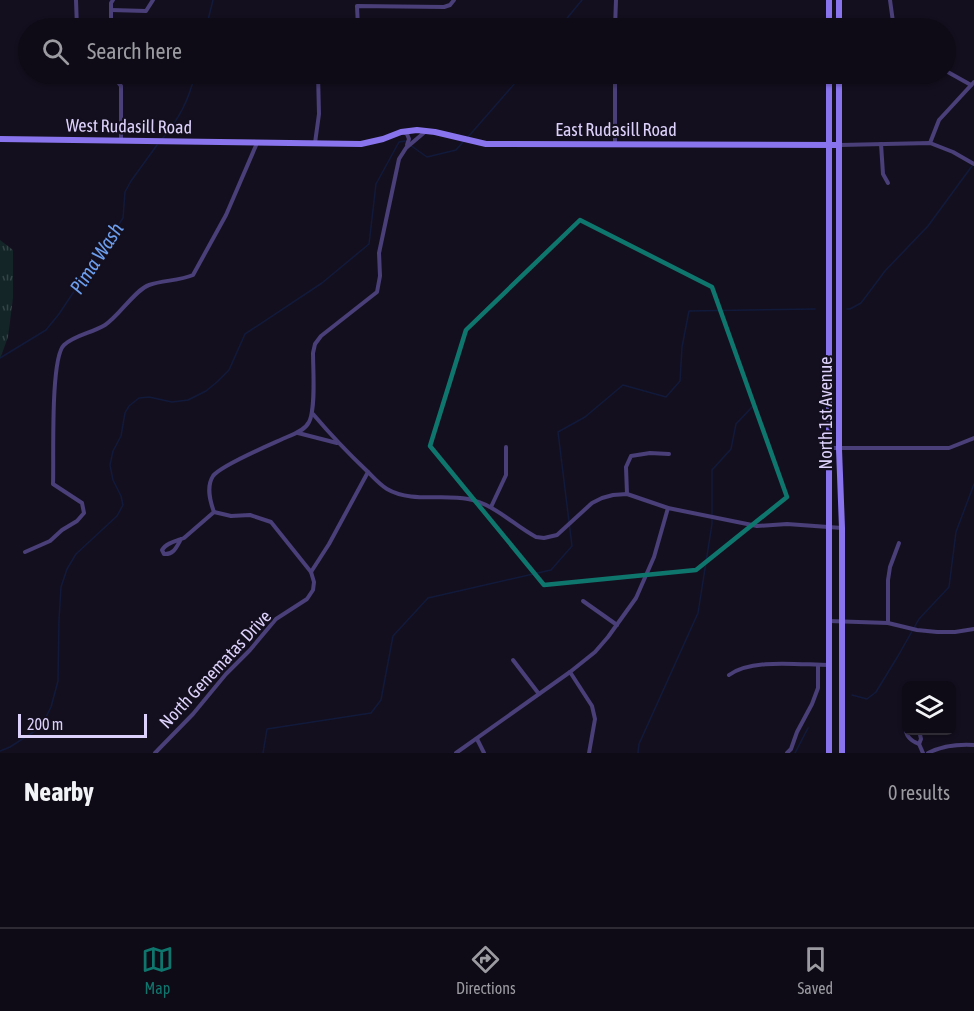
<!DOCTYPE html>
<style>
:root{--surface:#0f0b16;--page:#18141f;--text:#f1f3f6;--muted:#9b9ba1;--line:#2f2b35;--accent:#0f766e}
body{margin:0;font-family:"Asap Condensed",sans-serif;background:var(--page);color:var(--text)}
.controls{position:absolute;right:18px;bottom:18px;display:grid;overflow:hidden;border-radius:9px;box-shadow:0 2px 4px #0004}
.controls button{width:54px;height:54px;display:grid;place-items:center;padding:0;border:0;border-bottom:2px solid var(--line);background:var(--surface);color:var(--text);font:30px sans-serif}
.scale{position:absolute;left:18px;bottom:15px;width:129px;box-sizing:border-box;padding-left:6px;border:3px solid #dcd1fa;border-top:0;font-size:16px;line-height:21px;white-space:nowrap;color:#dcd1fa;-webkit-text-stroke:4px #140f1e;paint-order:stroke}
.list{margin:0;padding:0;list-style:none}
h2{display:flex;justify-content:space-between;align-items:center;height:78px;margin:0;padding:0 24px;font-size:26px}
h2 small{font-size:20px;font-weight:400;color:var(--muted)}
.icon{flex:none;width:33px;height:33px;fill:none;stroke:currentColor;stroke-width:2;stroke-linecap:round;stroke-linejoin:round}
.map{position:relative;flex:none;width:974px;height:753px;overflow:hidden}
.search{position:absolute;background:var(--surface);box-shadow:0 2px 4px #0004;left:18px;right:18px;top:18px;height:66px;display:flex;align-items:center;gap:15px;box-sizing:border-box;padding:0 21px;border-radius:33px;color:var(--muted);font-size:22px}
.sheet{height:174px;background:var(--surface)}
nav{display:flex;justify-content:space-around;align-items:center;box-sizing:border-box;height:84px;border-top:2px solid var(--line);background:var(--surface);font-size:16px;color:var(--muted)}
nav a{display:grid;justify-items:center;gap:3px}
nav .on{color:var(--accent)}
.map>svg:first-child{display:block}
.grass{fill:url(#grass-tufts)}
.lines{fill:none;stroke-linecap:round;stroke-linejoin:round}
.stream{stroke:#111a3b;stroke-width:1.5}
.street{stroke:#4a3f78;stroke-width:4}
.secondary{stroke:#8974ee;stroke-width:6}
.marked{fill:none;stroke:#0f766e;stroke-width:4.5;stroke-linejoin:round}
.labels{text-anchor:middle;dominant-baseline:central;stroke-width:4.5;stroke-linejoin:round;paint-order:stroke}
.street-label{font-size:18px;fill:#dcd1fa;stroke:#140f1e}
.water-label{font-size:20px;font-style:italic;fill:#6c9eed;stroke:#140f1e}
</style>
<div class="map">
<svg width="974" height="753" viewBox="0 0 974 753">
<defs>
<pattern id="grass-tufts" width="24" height="20" patternUnits="userSpaceOnUse" patternTransform="scale(1.5)"><rect width="24" height="20" fill="#132527"/><path d="M3 7l-1-3M5 7V3M7 7l1-3M15 17l-1-3M17 17v-4M19 17l1-3" fill="none" stroke="#354447"/></pattern>
</defs>
<rect width="100%" height="100%" fill="#140f1e"/>
<path class="grass" d="M0,240l13,10v48l-5,39 -8,22z"/>
<g class="lines">
<g class="stream">
<path d="M206,28l7,-28"/>
<path d="M559,28l23,-28"/>
<path d="M468,137l55,-63"/>
<path d="M162,139c18,-21 27,-40 33,-65"/>
<path d="M410,145l17,12 29,-7 7,-8"/>
<path d="M847,309h3l11,-6 24,-32 43,-45 44,-60"/>
<path d="M0,358l46,-28 13,-16 64,-96 2,-26 6,-11 26,-36"/>
<path d="M852,695l15,4 9,-7 22,-36 21,-37 30,-32 7,-55 18,-48"/>
<path d="M0,751l10,-4 31,-20 10,-20 7,-26 1,-61 2,-33 6,-18 9,-15 41,-38 6,-11 -2,-9 -8,-16 -3,-15 3,-14 8,-15 4,-23 4,-7 10,-8 10,-1 23,5 16,-2 18,-9 11,-9 12,-12 16,-36 77,-51 47,-39 7,-60 23,-42 6,-1 1,1"/>
<path d="M263,753l4,-24 104,-16 10,-13 12,-64 35,-38 123,-28 21,-24 -14,-114 27,-15 38,-32 43,12 14,-16 2,-34 7,-36 126,-2"/>
<path d="M638,753l1,-9 59,-131 14,-89v-54l19,-21 5,-25 18,-19"/>
<path d="M795,753l13,-25"/>
</g>
<g class="street">
<path d="M76,0l1,28"/>
<path d="M890,0l3,22 4,6"/>
<path d="M111,10l35,1 7,-11"/>
<path d="M767,21l8,7"/>
<path d="M111,28v-25l2,-3"/>
<path d="M358,28l-1,-22 87,1 6,-2 4,-5"/>
<path d="M615,28l1,-28"/>
<path d="M946,71l25,14"/>
<path d="M79,74v2l7,4 31,1 4,5v54"/>
<path d="M91,74v6"/>
<path d="M615,74v70"/>
<path d="M403,132l4,2 2,5 -2,6"/>
<path d="M315,143l4,-29 -1,-40"/>
<path d="M930,143l9,-23 35,-38"/>
<path d="M881,144l2,30 5,9"/>
<path d="M840,145l90,-2 23,9 21,12"/>
<path d="M313,414c17,20 35,39 54,57 6,6 13,14 20,18 24,14 55,5 81,10 27,5 45,26 68,38l8,1 13,-3 35,-32 10,-5 11,-3 14,-1 41,14 89,18 30,-2 55,4"/>
<path d="M298,433l39,10"/>
<path d="M830,448h119l25,-10"/>
<path d="M627,494l-1,-27 5,-11 19,-3 19,1"/>
<path d="M491,507l15,-32v-28"/>
<path d="M181,539c-4,7 -7,16 -17,15l-2,-4c4,-7 14,-9 22,-12l30,-26"/>
<path d="M25,552l25,-11 12,-11 15,-9 7,-8 -2,-10 -29,-19c1,-23 -3,-126 11,-139 11,-10 28,-12 41,-20 14,-9 30,-35 44,-40 14,-5 30,-4 44,-10l33,-60 31,-72"/>
<path d="M311,572l18,-28 39,-72"/>
<path d="M583,601l34,24"/>
<path d="M829,621l59,2 29,7 20,2h18l19,-3"/>
<path d="M888,623v-43l2,-13 9,-24"/>
<path d="M513,660l26,34"/>
<path d="M570,672l22,34 3,13 -6,34"/>
<path d="M729,675c23,-17 72,-10 100,-10"/>
<path d="M906,727c-1,9 5,14 13,17"/>
<path d="M919,730l2,9 -2,5 4,9"/>
<path d="M477,739l7,14"/>
<path d="M155,753l38,-39 33,-40 24,-24 26,-31 31,-20 6,-9 1,-8 -3,-10 -40,-50 -21,-7 -19,1 -17,-4c-4,-11 -8,-25 -1,-36 8,-11 59,-32 74,-39 8,-3 18,-7 22,-15 7,-13 4,-53 4,-69l2,-9 6,-8 56,-44 3,-16 -1,-23 20,-94 7,-11 20,-17"/>
<path d="M456,753l114,-81 25,-20 13,-15 28,-39 18,-41 14,-49"/>
<path d="M787,753l4,-4 6,-17 15,-28 6,-16v-23"/>
<path d="M928,753c14,-7 30,-9 46,-8"/>
</g>
<g class="secondary">
<path d="M829,0v28"/>
<path d="M839,28v-28"/>
<path d="M829,74v679"/>
<path d="M839,74v375l3,79v225"/>
<path d="M0,139l361,5 22,-5 18,-7 16,-2 18,2 51,12 353,1"/>
</g>
</g>
<path class="marked" d="M580,220l132,67 75,210 -91,73 -152,15 -114,-139 36,-116z"/>
<g class="labels">
<g class="street-label">
<text transform="translate(129 126) rotate(1)">West Rudasill Road</text>
<text x="616" y="129">East Rudasill Road</text>
<text transform="translate(825 413) rotate(-90)">North 1st Avenue</text>
<text transform="translate(215 669) rotate(-47)">North Genematas Drive</text>
</g>
<g class="water-label">
<text transform="translate(96 258) rotate(-57)">Pima Wash</text>
</g>
</g>
</svg>
<div class="controls">
<button><svg class="icon" aria-label="layers" viewBox="0 0 24 24"><path d="M12 4l9 5-9 5-9-5zM3 14l9 5 9-5"/></svg></button>
</div>
<div class="scale">200 m</div>
<div class="search"><svg class="icon" aria-label="search" viewBox="0 0 24 24"><circle cx="10" cy="10" r="6"/><path d="M15 15l6 6"/></svg>Search here</div>
</div>
<section class="sheet">
<h2>Nearby<small>0 results</small></h2>
<ul class="list">
</ul>
</section>
<nav>
<a class="on"><svg class="icon" aria-label="map" viewBox="0 0 24 24"><path d="M3 6l6-2 6 2 6-2v14l-6 2-6-2-6 2zM9 4v14M15 6v14"/></svg>Map</a>
<a><svg class="icon" aria-label="directions" viewBox="0 0 24 24"><path d="M12 3l9 9-9 9-9-9zM9 14v-3h6M13 9l2 2-2 2"/></svg>Directions</a>
<a><svg class="icon" aria-label="saved" viewBox="0 0 24 24"><path d="M7 4h10v16l-5-4-5 4z"/></svg>Saved</a>
</nav>
